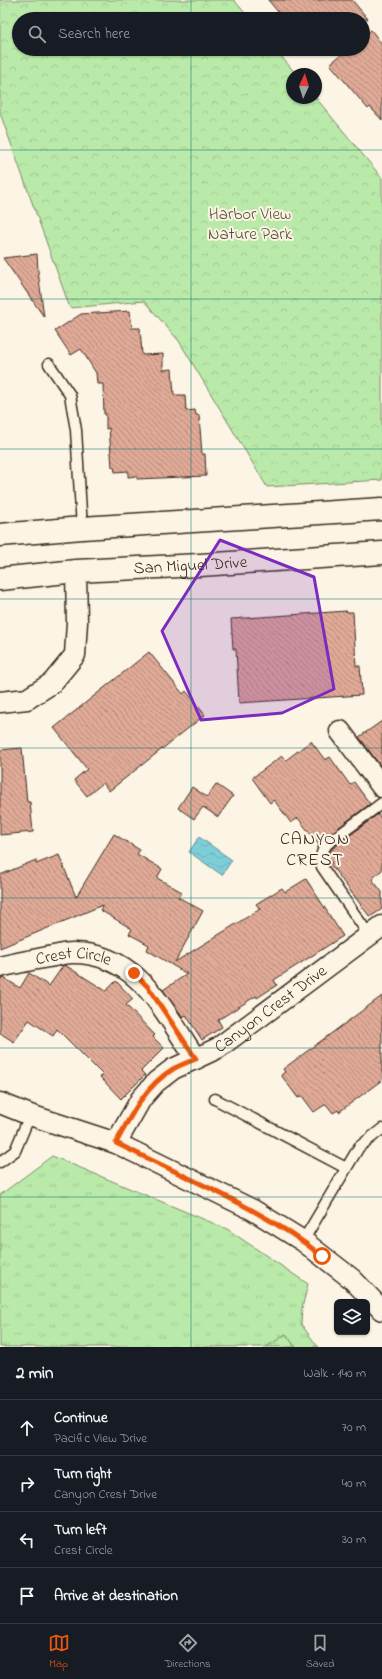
<!DOCTYPE html>
<meta charset="utf-8">
<style>
:root{--surface:#171b24;--page:#20242c;--text:#f1f3f6;--muted:#9ea1a6;--line:#363941;--accent:#ea580c}
body{margin:0;font-family:"Indie Flower",sans-serif;background:var(--page);color:var(--text)}
.controls{position:absolute;right:12px;bottom:12px;display:grid;overflow:hidden;border-radius:6px;box-shadow:0 1px 3px #0004}
.controls button{width:36px;height:36px;display:grid;place-items:center;padding:0;border:0;border-bottom:1px solid var(--line);background:var(--surface);color:var(--text);font:20px sans-serif}
.compass{position:absolute;left:286px;top:68px;width:36px;height:36px;border-radius:50%;background:var(--surface);box-shadow:0 1px 3px #0004;rotate:4deg}
.stop{position:absolute;width:12px;height:12px;margin:-9px;border:3px solid #ea580c;border-radius:50%;background:#fff}
.stop.end{background:#ea580c;border-color:#fff;box-shadow:0 1px 4px #0008}
.list{margin:0;padding:0;list-style:none}
h2{display:flex;justify-content:space-between;align-items:center;height:52px;margin:0;padding:0 16px;font-size:17px}
h2 small{font-size:13px;font-weight:400;color:var(--muted)}
.list li{display:grid;grid-template-columns:26px 1fr auto;gap:12px;align-items:center;box-sizing:border-box;height:56px;padding:0 16px;border-top:1px solid var(--line)}
.list b{display:block;font-size:15px;white-space:nowrap}
.list p{margin:0;font-size:13px;white-space:nowrap;color:var(--muted)}
.list em{font-size:13px;font-style:normal;color:var(--muted)}
.icon{flex:none;width:22px;height:22px;fill:none;stroke:currentColor;stroke-width:2;stroke-linecap:round;stroke-linejoin:round}
.map{position:relative;flex:none;width:382px;height:1347px;overflow:hidden}
.search{position:absolute;background:var(--surface);box-shadow:0 1px 3px #0004;left:12px;right:12px;top:12px;height:44px;display:flex;align-items:center;gap:10px;box-sizing:border-box;padding:0 14px;border-radius:22px;color:var(--muted);font-size:15px}
.sheet{height:276px;background:var(--surface)}
nav{display:flex;justify-content:space-around;align-items:center;box-sizing:border-box;height:56px;border-top:1px solid var(--line);background:var(--surface);font-size:11px;color:var(--muted)}
nav a{display:grid;justify-items:center;gap:2px}
nav .on{color:var(--accent)}
.map>svg:first-child{display:block}
.grass{fill:url(#grass-tufts);stroke:#7a8a64}
.forest{fill:url(#forest-crowns);stroke:#7a8a64}
.water{fill:url(#water-waves);stroke:#638c8f}
.building{fill:url(#building-back-hatch);stroke:#3b2a1e}
.lines{fill:none;stroke-linecap:round;stroke-linejoin:round}
.service-casing{stroke:#3b2a1e;stroke-width:13}
.minor-casing{stroke:#3b2a1e;stroke-width:23}
.secondary-casing{stroke:#3b2a1e;stroke-width:25}
.service{stroke:#fcf5e5;stroke-width:10}
.minor{stroke:#fcf5e5;stroke-width:20}
.secondary{stroke:#fcf5e5;stroke-width:22}
.route{stroke:#ea580c;stroke-width:5}
.marked{fill:#7b2cbf;fill-opacity:0.2;stroke:#7b2cbf;stroke-width:3;stroke-linejoin:round}
.grid{fill:none;stroke:#0f766e;stroke-width:1;stroke-opacity:0.55}
.labels{text-anchor:middle;dominant-baseline:central;stroke-width:4;stroke-linejoin:round;paint-order:stroke}
.park-label{font-size:17px;fill:#54503a;stroke:#fcf5e5}
.street-label{font-size:17px;fill:#3b2a1e;stroke:#fcf5e5}
.neighbourhood-label{font-size:18px;letter-spacing:1px;fill:#3b2a1e;stroke:#fcf5e5}
</style>
<div class="map">
<svg width="382" height="1347" viewBox="0 0 382 1347">
<defs>
<pattern id="grass-tufts" width="24" height="20" patternUnits="userSpaceOnUse"><rect width="24" height="20" fill="#baeaaa"/><path d="M3 7l-1-3M5 7V3M7 7l1-3M15 17l-1-3M17 17v-4M19 17l1-3" fill="none" stroke="#a1c992"/></pattern>
<pattern id="forest-crowns" width="20" height="18" patternUnits="userSpaceOnUse"><rect width="20" height="18" fill="#baeaaa"/><path d="M2 6a3 3 0 1 1 6 0M12 15a3 3 0 1 1 6 0" fill="none" stroke="#a1c992"/></pattern>
<pattern id="water-waves" width="16" height="10" patternUnits="userSpaceOnUse"><rect width="16" height="10" fill="#7eceda"/><path d="M0 5q4-4 8 0t8 0" fill="none" stroke="#6eb1bb"/></pattern>
<pattern id="building-back-hatch" width="6" height="6" patternUnits="userSpaceOnUse"><rect width="6" height="6" fill="#e0aa97"/><path d="M-1 5l2 2M0 0l6 6M5-1l2 2" fill="none" stroke="#b78b7b"/></pattern>
</defs>
<rect width="100%" height="100%" fill="#fcf5e5"/>
<filter id="ink" filterUnits="userSpaceOnUse"><feTurbulence type="fractalNoise" baseFrequency=".025" numOctaves="2"/><feDisplacementMap in="SourceGraphic" scale="8" xChannelSelector="R" yChannelSelector="G"/><feConvolveMatrix kernelMatrix="1 2 1 2 8 2 1 2 1" color-interpolation-filters="sRGB"/></filter>
<g filter="url(#ink)">
<path class="grass" d="M52,1156l175,73 81,55 -6,24 -1,16 17,23h-23l-9,-13 -19,13h-267v-152z"/>
<g class="forest">
<path d="M0,0h234l16,19h-231v30h256l21,25h-4v24h24l66,80v302l-115,7 -88,-146 -35,-40 -74,7 -70,-195z"/>
<path d="M286,1334l9,13h-28z"/>
</g>
<path class="water" d="M199,837l33,23 -10,15 -33,-23z"/>
<g class="building">
<path d="M268,0h84l16,19h-84z"/>
<path d="M371,30l11,14v76l-12,-13 -2,2 -38,-45 18,-15h15v-12z"/>
<path d="M37,254l1,17 6,46 -41,-59z"/>
<path d="M130,311l2,17h8l2,27 21,-1v16l9,-1 2,26h11l1,16 9,-1 1,5h3l3,39h3l1,22 -69,3v-3l-9,1v-6l-13,1 -1,-5h-2l-3,-39 -3,1v-15h-2l-1,-30h-6l-1,-11 -15,-24 -10,6 -16,-24 26,-17z"/>
<path d="M347,611v1h6l3,54h4l2,29 -123,8 -3,-54h-3l-2,-30z"/>
<path d="M149,652l34,42 3,-3 19,24 -96,76 -6,-8 -16,13 -13,-16 13,-11 -33,-41z"/>
<path d="M382,721v47l-23,-31z"/>
<path d="M311,741l14,19 5,-3 20,28 4,-3 16,22 -47,35 -4,6 -21,-27 -7,5 -17,-23 -4,3 -18,-25 30,-22 4,4z"/>
<path d="M22,748l5,54h3l3,30 -33,3v-85z"/>
<path d="M216,784l17,12 -15,21 -15,-10 -9,12 -16,-11 14,-21 15,10z"/>
<path d="M378,814l4,6v50l-10,9 10,13v17l-12,8 -40,-53 2,-1 -4,-6 4,-8z"/>
<path d="M114,834l26,16 -3,4 25,15 -5,9 25,14 -4,5 25,14 -28,51 85,-53 -4,-5 26,-16 3,4 21,-13 37,57 -69,44 3,5 -20,13 -1,-2 -38,24 4,7 -20,13 -16,-25 -3,2 -20,-27 24,-16 -40,-24 2,-5 -20,-11 3,-5 -32,-19 3,-5 -103,43v-73l36,-15v4l23,-9 17,42z"/>
<path d="M65,965l41,26 10,-10 17,18 -7,6 29,30 -2,2 11,11 -23,23 4,4 -24,24 -21,-22 3,-2 -46,-46 -4,7 -24,-16 -15,22 -14,-9v-55h4l16,10 9,-15 20,13 14,-20z"/>
<path d="M382,996v84l-43,32 -1,-2 -5,3 -7,-9 -12,8 -12,-16 -4,2 -17,-23 4,-3 -2,-3z"/>
</g>
<g class="lines">
<g class="service-casing">
<g id="service">
<path d="M49,364l21,31 6,35 6,98"/>
<path d="M369,935l-47,-68c-2,-10 -1,-15 5,-23l55,-41"/>
<path d="M215,1099l131,69"/>
<path d="M0,1162l15,-11 15,-36"/>
<path d="M303,1241l56,-94 23,-18"/>
</g>
</g>
<g class="minor-casing">
<g id="minor">
<path d="M0,702l27,-3 25,-16 23,-28 2,-33 -1,-51"/>
<path d="M340,731l42,56"/>
<path id="s1" d="M0,967c16,-4 32,-7 48,-10 8,-1 16,-4 24,-4 66,-1 92,59 124,106"/>
<path d="M0,1103l30,12 86,28 137,67 50,31 49,38 30,31"/>
<path id="s2" d="M116,1143l25,-44 15,-17 17,-13 45,-21 164,-122"/>
</g>
</g>
<g class="secondary-casing">
<g id="secondary">
<path d="M0,535l82,-7 300,-19"/>
<path id="s3" d="M0,579l76,-8 124,-6 182,-12"/>
</g>
</g>
<use href="#service" class="service"/>
<use href="#minor" class="minor"/>
<use href="#secondary" class="secondary"/>
</g>
</g>
<g class="lines" filter="url(#ink)">
<path class="route" d="M134,973l14,14 48,72c-8,3 -16,6 -23,10 -28,17 -42,46 -57,74 68,34 146,65 206,113"/>
</g>
<path class="marked" d="M220,540l94,37 20,112 -52,24 -81,7 -39,-89z"/>
<path class="grid" d="M191,0v19M191,49v1298M0,150h382M0,299h382M0,449h382M0,599h382M0,748h382M0,898h382M0,1048h382M0,1197h382"/>
<g class="labels">
<g class="park-label">
<text x="250" y="214">Harbor View<tspan x="250" dy="20">Nature Park</tspan></text>
</g>
<g class="street-label">
<text stroke="none"><textPath href="#s3" startOffset="191">San Miguel Drive</textPath></text>
<text stroke="none"><textPath href="#s1" startOffset="75">Crest Circle</textPath></text>
<text stroke="none"><textPath href="#s2" startOffset="210">Canyon Crest Drive</textPath></text>
</g>
<g class="neighbourhood-label">
<text x="315" y="840">CANYON<tspan x="315" dy="21">CREST</tspan></text>
</g>
</g>
</svg>
<div class="controls">
<button><svg class="icon" aria-label="layers" viewBox="0 0 24 24"><path d="M12 4l9 5-9 5-9-5zM3 14l9 5 9-5"/></svg></button>
</div>
<svg class="compass" viewBox="-18 -18 36 36"><path d="M0-13l5 13h-10z" fill="#e53935"/><path d="M0 13l5-13h-10z" fill="#9ea1a6"/></svg>
<div class="stop" style="left:322px;top:1256px"></div>
<div class="stop end" style="left:134px;top:973px"></div>
<div class="search"><svg class="icon" aria-label="search" viewBox="0 0 24 24"><circle cx="10" cy="10" r="6"/><path d="M15 15l6 6"/></svg>Search here</div>
</div>
<section class="sheet">
<h2>2 min<small>Walk · 140 m</small></h2>
<ul class="list">
<li><svg class="icon" aria-label="ahead" viewBox="0 0 24 24"><path d="M12 20V5M6 11l6-6 6 6"/></svg><div><b>Continue</b><p>Pacific View Drive</p></div><em>70 m</em></li>
<li><svg class="icon" aria-label="right" viewBox="0 0 24 24"><path d="M7 20v-9h11M14 6l5 5-5 5"/></svg><div><b>Turn right</b><p>Canyon Crest Drive</p></div><em>40 m</em></li>
<li><svg class="icon" aria-label="left" viewBox="0 0 24 24"><path d="M17 20v-9H6M10 6l-5 5 5 5"/></svg><div><b>Turn left</b><p>Crest Circle</p></div><em>30 m</em></li>
<li><svg class="icon" aria-label="arrive" viewBox="0 0 24 24"><path d="M6 21V4h12l-3 4 3 4H6"/></svg><div><b>Arrive at destination</b></div></li>
</ul>
</section>
<nav>
<a class="on"><svg class="icon" aria-label="map" viewBox="0 0 24 24"><path d="M3 6l6-2 6 2 6-2v14l-6 2-6-2-6 2zM9 4v14M15 6v14"/></svg>Map</a>
<a><svg class="icon" aria-label="directions" viewBox="0 0 24 24"><path d="M12 3l9 9-9 9-9-9zM9 14v-3h6M13 9l2 2-2 2"/></svg>Directions</a>
<a><svg class="icon" aria-label="saved" viewBox="0 0 24 24"><path d="M7 4h10v16l-5-4-5 4z"/></svg>Saved</a>
</nav>
